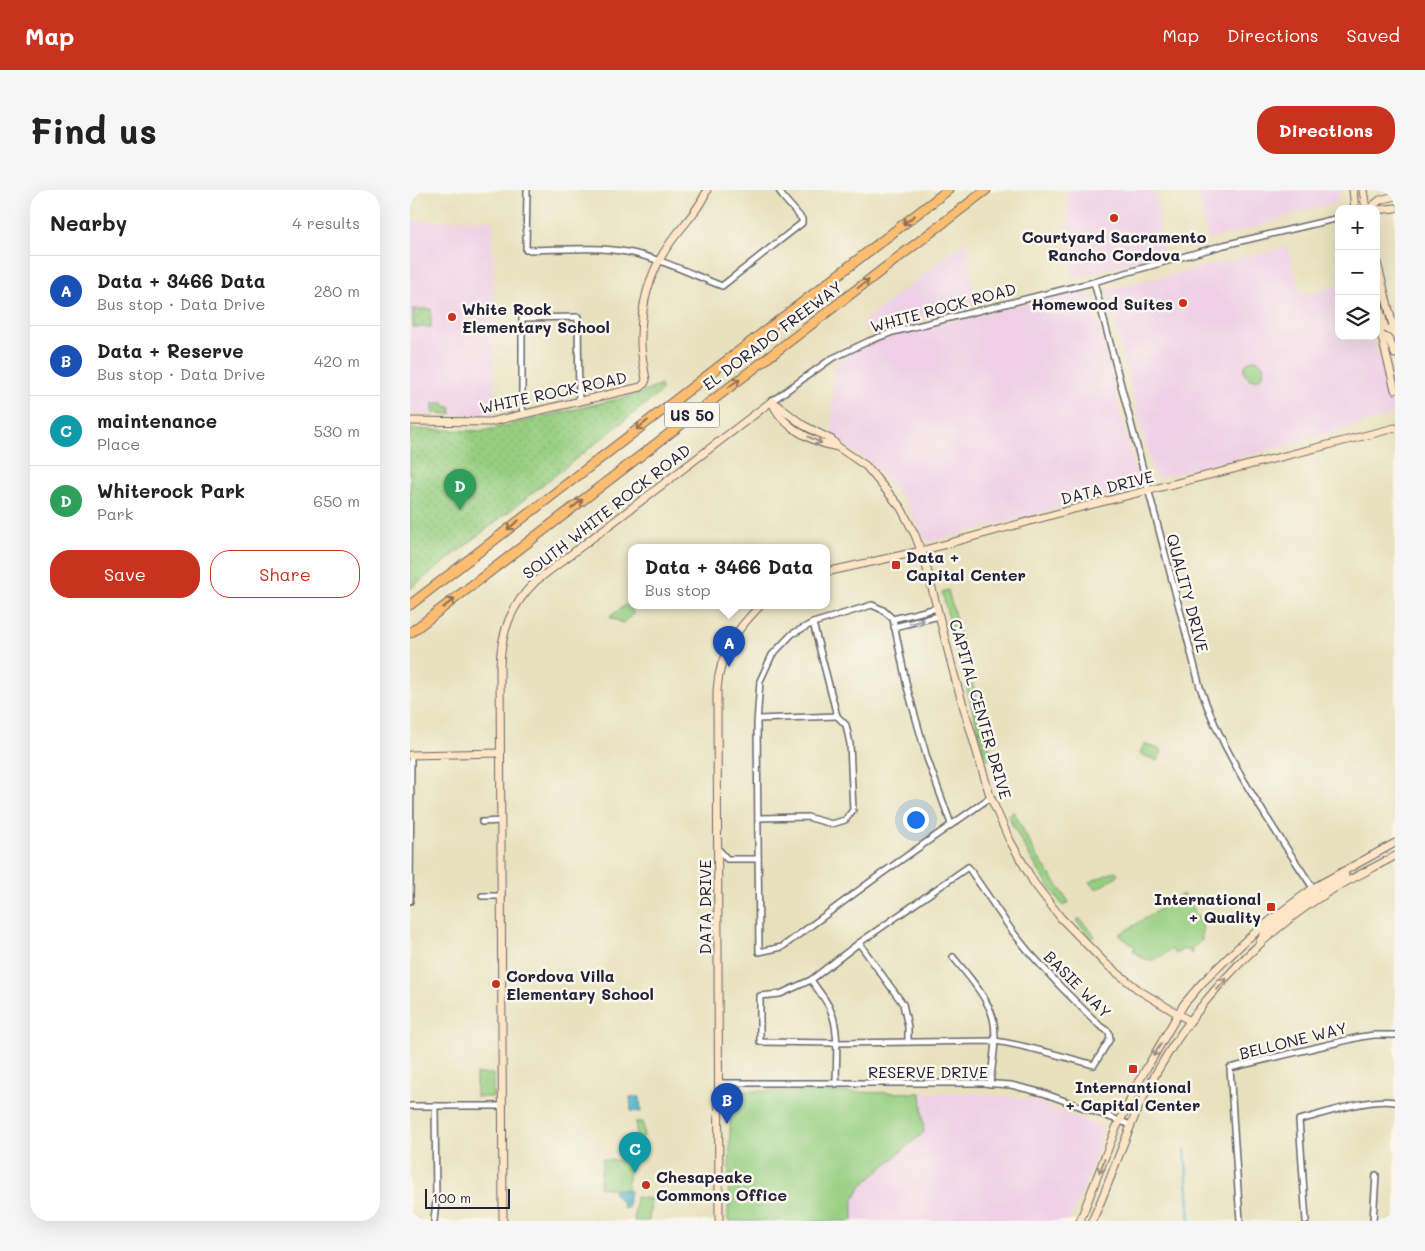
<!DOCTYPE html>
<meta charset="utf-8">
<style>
:root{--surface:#fff;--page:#f6f6f6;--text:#222;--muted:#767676;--line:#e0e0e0;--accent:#c8321e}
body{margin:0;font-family:Mali,sans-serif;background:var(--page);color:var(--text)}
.controls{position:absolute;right:15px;top:15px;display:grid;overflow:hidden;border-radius:10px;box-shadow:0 5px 20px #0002}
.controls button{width:45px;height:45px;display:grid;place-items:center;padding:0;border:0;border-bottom:1px solid var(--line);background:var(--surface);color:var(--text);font:25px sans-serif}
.scale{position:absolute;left:15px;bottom:12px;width:85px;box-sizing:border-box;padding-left:5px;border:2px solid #22223b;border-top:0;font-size:14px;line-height:18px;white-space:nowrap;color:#22223b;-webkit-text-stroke:4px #fbf7ec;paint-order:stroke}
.you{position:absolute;left:505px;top:629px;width:18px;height:18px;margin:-12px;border:4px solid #fff;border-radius:50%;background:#1a73e8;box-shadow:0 0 0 8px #1a73e833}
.badge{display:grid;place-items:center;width:32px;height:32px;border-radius:50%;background:var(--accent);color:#fff;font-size:16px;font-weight:700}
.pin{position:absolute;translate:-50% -41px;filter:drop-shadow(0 1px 2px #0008)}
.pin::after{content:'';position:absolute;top:26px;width:18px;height:15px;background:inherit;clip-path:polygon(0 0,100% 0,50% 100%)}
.popup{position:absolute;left:218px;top:354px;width:202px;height:65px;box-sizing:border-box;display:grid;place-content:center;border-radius:10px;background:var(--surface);filter:drop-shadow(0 1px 4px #0005);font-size:16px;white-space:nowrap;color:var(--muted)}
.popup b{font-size:19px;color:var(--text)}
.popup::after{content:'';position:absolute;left:50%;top:100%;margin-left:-10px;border:10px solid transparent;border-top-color:var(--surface)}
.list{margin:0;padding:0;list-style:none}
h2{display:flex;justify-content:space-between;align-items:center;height:65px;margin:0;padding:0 20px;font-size:21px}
h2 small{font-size:16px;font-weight:400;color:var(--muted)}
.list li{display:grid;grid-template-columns:32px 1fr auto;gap:15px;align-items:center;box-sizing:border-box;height:70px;padding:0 20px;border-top:1px solid var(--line)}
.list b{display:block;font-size:19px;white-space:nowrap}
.list p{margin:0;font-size:16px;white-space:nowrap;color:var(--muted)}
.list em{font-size:16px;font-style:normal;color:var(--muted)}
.actions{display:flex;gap:10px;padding:15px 20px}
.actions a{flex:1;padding:11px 0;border:1px solid var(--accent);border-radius:20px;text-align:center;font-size:18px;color:var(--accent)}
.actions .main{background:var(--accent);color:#fff}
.icon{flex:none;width:28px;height:28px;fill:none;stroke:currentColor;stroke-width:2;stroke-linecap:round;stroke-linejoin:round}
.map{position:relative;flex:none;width:985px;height:1031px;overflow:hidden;border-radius:20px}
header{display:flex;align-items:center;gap:30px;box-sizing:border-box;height:70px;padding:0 25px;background:var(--accent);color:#fff}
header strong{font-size:24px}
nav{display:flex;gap:28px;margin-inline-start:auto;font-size:18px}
.intro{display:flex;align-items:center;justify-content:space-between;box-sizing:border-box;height:120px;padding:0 30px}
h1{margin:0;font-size:35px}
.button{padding:12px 22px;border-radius:20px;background:var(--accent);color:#fff;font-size:18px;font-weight:700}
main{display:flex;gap:30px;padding:0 30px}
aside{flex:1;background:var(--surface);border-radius:20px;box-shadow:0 5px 20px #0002}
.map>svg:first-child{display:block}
.built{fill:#efd0e6}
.green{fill:#97cf82;stroke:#5c785e}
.park{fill:url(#park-dots);stroke:#5c785e}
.water{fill:url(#water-ripples);stroke:#356881}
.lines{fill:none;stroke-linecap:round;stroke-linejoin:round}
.stream{stroke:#48afc7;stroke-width:2}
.street-casing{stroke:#676569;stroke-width:8}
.secondary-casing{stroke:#676569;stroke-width:9}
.highway-casing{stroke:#676569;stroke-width:11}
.street{stroke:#fff;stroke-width:5}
.secondary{stroke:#fee5c5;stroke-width:7}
.highway{stroke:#fcbd6f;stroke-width:9}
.oneway{stroke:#8f7055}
.oneway2{stroke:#9b8d87}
.oneway3{stroke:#9c9ca7}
.poi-dot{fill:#c8321e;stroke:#fbf7ec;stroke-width:2}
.labels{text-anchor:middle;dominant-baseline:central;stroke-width:5;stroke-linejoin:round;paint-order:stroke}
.shield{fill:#fbf7ec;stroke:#636270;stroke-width:1}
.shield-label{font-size:15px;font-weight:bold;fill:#22223b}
.poi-label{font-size:16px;font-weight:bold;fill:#22223b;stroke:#fbf7ec;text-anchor:start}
.street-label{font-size:16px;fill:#22223b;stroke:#fbf7ec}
</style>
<header>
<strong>Map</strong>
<nav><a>Map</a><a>Directions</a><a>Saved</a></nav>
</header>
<div class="intro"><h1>Find us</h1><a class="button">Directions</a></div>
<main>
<aside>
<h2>Nearby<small>4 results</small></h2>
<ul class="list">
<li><span class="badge" style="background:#1a4fb4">A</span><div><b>Data + 3466 Data</b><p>Bus stop · Data Drive</p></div><em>280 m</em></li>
<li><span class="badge" style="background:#1a4fb4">B</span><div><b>Data + Reserve</b><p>Bus stop · Data Drive</p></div><em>420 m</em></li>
<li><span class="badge" style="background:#0f9aa8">C</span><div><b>maintenance</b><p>Place</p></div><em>530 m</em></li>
<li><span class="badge" style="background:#2e9e5b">D</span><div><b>Whiterock Park</b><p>Park</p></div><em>650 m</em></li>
</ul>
<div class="actions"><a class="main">Save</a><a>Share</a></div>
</aside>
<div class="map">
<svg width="985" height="1031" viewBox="0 0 985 1031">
<defs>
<pattern id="park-dots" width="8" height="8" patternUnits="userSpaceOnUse" patternTransform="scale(1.25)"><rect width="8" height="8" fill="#97cf82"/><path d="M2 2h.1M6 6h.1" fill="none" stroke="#82b171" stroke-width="1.8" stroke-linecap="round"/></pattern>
<pattern id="water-ripples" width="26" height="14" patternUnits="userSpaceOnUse" patternTransform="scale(1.25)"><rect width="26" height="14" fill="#48afc7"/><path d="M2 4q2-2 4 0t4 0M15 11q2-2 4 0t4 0" fill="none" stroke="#3c8ea3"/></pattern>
</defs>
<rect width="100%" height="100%" fill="#fbf7ec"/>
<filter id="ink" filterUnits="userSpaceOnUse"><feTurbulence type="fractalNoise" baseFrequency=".02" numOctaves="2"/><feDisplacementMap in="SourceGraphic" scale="10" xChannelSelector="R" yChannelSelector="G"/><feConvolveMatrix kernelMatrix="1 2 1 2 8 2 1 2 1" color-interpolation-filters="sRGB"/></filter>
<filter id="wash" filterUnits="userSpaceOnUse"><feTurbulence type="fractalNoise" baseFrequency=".0096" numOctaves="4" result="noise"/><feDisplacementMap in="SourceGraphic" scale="20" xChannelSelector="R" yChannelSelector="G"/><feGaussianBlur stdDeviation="1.12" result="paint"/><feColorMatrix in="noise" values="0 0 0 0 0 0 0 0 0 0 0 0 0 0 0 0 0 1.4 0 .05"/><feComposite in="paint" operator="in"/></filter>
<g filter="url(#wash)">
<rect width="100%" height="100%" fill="#e8e1be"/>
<g class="built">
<path d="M656,0h90l6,63 -90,26z"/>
<path d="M788,0h141l1,7 -2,5 -43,11 -39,14 -48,13z"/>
<path d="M83,30l1,195 -84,-1v-193z"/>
<path d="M557,50l8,62 -95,23 -14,6 -4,-8z"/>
<path d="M878,57l13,48 38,-9v50h34l20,74 -1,5 -104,30 -126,32h-6l-3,-5 -46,-178 2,-5z"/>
<path d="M667,101l8,1 6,5 47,185 -4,6 -202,53 -7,-2 -21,-40 -33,-36 -39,-26 1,-71 15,-11 20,-10 33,-11z"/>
<path d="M511,903l58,1 49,5 74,28 1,7 -22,62 -13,25h-215v-21l7,-13 64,-55z"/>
</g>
<g class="green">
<circle cx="844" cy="180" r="10"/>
<path d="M538,400l19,71 -7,1 -18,-70z"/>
<path d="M217,414l7,10 -11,9 -14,-6z"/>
<path d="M563,494l11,44 -6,2 -12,-45z"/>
<path d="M575,540l8,28 -7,2 -8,-29z"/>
<path d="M734,554l18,6 -4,11 -18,-7z"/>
<path d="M604,622l21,41 34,49 -6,4c-21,-29 -40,-58 -55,-91z"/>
<path d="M706,681l2,4 -19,13h-5l-5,-6z"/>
<path d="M773,704c7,12 26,31 18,44l2,1 -12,10 2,4 -3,1v-4h-10l-1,3h-5l-2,-4c-18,12 -21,16 -39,2l2,-4 -16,-12z"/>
<path d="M669,728l16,18 -3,2 -16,-17z"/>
<rect x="66" y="884" width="17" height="23"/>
<path d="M321,901l190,2 3,39 -64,55 -7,13v21h-125z"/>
<path d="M226,932h7l1,15h-8z"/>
<path d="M193,969l27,3 -3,28 -28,-3z"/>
<path d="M226,1007l15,2 -2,22h-15z"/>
</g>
<g class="park">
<rect x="3" y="119" width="18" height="18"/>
<path d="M251,195v7l-251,197v-160l73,2 156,-37z"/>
<path d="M23,213h11l1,3 6,1v7l-18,-1z"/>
</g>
<g class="water">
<path d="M220,907h10l1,15 -10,-1z"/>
<path d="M203,999l17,2 -2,17 -6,-1 1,-3 -10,-12z"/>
</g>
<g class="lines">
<path class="stream" d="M775,960l5,71"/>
</g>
</g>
<g filter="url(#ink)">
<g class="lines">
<g class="street-casing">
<g id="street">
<path d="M117,0l-1,60c33,0 69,-4 101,2 33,6 64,22 95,34l80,-63v-4l-19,-22 -4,-7"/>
<path d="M684,92l106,405c25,73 71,137 113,201"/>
<path d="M362,211l59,-42 38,-18 24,-9 201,-50 130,-37 115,-27"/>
<path d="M114,224l-2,-6v-90l56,-1 1,85"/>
<path d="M483,429l44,-11"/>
<path d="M484,437l45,-11"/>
<path d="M348,529l79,-3 -24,-93"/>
<path d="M348,628l49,-1 25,7 13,-4 8,-10 -3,-66 -4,-19 -9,-9"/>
<path d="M72,632l19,-1"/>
<path d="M541,634l-24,-66 -20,-71 -14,-68 -10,-9 -11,-5 -59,18 -21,11 -20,21 -12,26 -3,42 2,229 23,-5 99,-73 110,-77"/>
<path d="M308,659l9,10h31"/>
<path d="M558,677l44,64 17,21 31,34 40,40 9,6 1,7 -16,26c-33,-9 -65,-19 -99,-24l-159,2 -76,-1v-46l20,-2 31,-14 48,-37z"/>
<path d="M72,706h20"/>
<path d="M0,711l1,-146"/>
<path d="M449,753l44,61 5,23v15"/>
<path d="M543,767c13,16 35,41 40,61 5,21 -1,45 -3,66"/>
<path d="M401,790c6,9 15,19 19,29 10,20 6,53 6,75"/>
<path d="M308,893h264l29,2 32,8 88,32"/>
<path d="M0,916h93"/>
<path d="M24,1031l2,-20 -1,-95"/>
<path d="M830,1031l-10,-153 130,-31 14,-2h21"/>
<path d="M896,1031l-7,-101c28,-7 68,-22 96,-18"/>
<path d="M963,1031l3,-46"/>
</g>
</g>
<g class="secondary-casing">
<g id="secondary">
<path d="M943,0l2,19"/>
<path d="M953,0l3,19"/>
<path d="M959,19l11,-9 15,-4"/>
<path d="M966,20l19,-2"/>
<path d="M966,68l19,76"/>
<path d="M966,106l9,32 10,5"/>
<path d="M966,124l19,76"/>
<path d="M972,146l7,3 6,15"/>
<path d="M362,211l31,24 29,15 6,7 28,19 35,42 14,27 10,26 30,117 35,118 19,43 25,44 27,35 45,46 34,27 50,30"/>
<path d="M362,211c8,25 41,42 66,46"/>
<path d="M0,231l80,1 151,-35 3,-3 2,-4c-2,-14 -6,-29 -5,-42 0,-34 9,-67 29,-95 12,-17 29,-33 37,-53"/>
<path d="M416,382l95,-21 149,-41 325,-82"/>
<path d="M0,565l90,-2"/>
<path d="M913,706l-2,-4 1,-2 23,-15"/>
<path d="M850,751l7,-11 46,-35 2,-3 -2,-4"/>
<path d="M93,1031l-3,-555c1,-34 11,-61 36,-85l236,-180"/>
<path d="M309,1031l-2,-531c3,-37 17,-58 43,-84"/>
<path d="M670,1031l36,-93 10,-18 9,-22 49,-84 18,-21 43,-42 32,-26 36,-27 82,-45"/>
<path d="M682,1031c20,-42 33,-88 54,-129 40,-79 107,-153 182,-200 22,-13 45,-24 67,-36"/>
</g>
</g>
<g class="highway-casing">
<g id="highway">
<path d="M0,415l538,-415"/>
<path d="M0,443l576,-443"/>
</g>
</g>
<use href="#street" class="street"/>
<use href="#secondary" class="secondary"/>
<use href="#highway" class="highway"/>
</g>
<defs><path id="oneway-shaft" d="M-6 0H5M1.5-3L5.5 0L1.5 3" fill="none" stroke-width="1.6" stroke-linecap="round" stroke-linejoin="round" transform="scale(1.25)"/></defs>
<g class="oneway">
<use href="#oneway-shaft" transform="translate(499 30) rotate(142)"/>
<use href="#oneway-shaft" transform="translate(453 94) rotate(-37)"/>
<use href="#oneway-shaft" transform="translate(324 193) rotate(-37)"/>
<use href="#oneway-shaft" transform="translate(232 235) rotate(142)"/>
<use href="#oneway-shaft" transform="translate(167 314) rotate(-38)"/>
<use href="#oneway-shaft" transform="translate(103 335) rotate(142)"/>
<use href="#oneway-shaft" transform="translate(39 413) rotate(-38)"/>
</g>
<g class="oneway2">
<use href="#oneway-shaft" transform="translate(405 250) rotate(26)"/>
<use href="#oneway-shaft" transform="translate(812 794) rotate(-49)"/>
<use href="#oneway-shaft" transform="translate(747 860) rotate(122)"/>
<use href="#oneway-shaft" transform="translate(692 976) rotate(110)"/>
</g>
<use class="oneway3" href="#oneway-shaft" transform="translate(507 432) rotate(-14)"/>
</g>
<g class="poi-dot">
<circle cx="704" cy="28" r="5"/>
<circle cx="773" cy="113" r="5"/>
<circle cx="42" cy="127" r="5"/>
<rect x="481" y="370" width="10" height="10" rx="2.5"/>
<rect x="856" y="712" width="10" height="10" rx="2.5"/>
<circle cx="86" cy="794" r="5"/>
<rect x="718" y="874" width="10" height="10" rx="2.5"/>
<circle cx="236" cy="995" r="5"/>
</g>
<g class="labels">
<rect class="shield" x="254.5" y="212.5" width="55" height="25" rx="4"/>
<g class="shield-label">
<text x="282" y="225">US 50</text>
</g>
<g class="poi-label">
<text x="704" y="46" text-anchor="middle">Courtyard Sacramento<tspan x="704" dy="18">Rancho Cordova</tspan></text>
<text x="763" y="113" text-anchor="end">Homewood Suites</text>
<text x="52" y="118">White Rock<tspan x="52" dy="18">Elementary School</tspan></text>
<text x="496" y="366">Data +<tspan x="496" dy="18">Capital Center</tspan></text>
<text x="851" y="708" text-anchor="end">International<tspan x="851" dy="18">+ Quality</tspan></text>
<text x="96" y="785">Cordova Villa<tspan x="96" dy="18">Elementary School</tspan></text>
<text x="723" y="896" text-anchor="middle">Internantional<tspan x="723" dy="18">+ Capital Center</tspan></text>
<text x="246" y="986">Chesapeake<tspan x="246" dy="18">Commons Office</tspan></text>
</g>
<g class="street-label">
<text transform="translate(533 117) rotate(-15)">WHITE ROCK ROAD</text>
<text transform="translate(362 145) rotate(-37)">EL DORADO FREEWAY</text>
<text transform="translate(143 202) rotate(-12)">WHITE ROCK ROAD</text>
<text transform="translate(697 297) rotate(-14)">DATA DRIVE</text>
<text transform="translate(196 321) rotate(-38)">SOUTH WHITE ROCK ROAD</text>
<text transform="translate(778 403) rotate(75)">QUALITY DRIVE</text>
<text transform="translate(571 519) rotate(74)">CAPITAL CENTER DRIVE</text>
<text transform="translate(294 717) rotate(-90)">DATA DRIVE</text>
<text transform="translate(668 794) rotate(45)">BASIE WAY</text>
<text transform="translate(883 850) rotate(-14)">BELLONE WAY</text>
<text x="518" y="881">RESERVE DRIVE</text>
</g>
</g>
</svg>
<div class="controls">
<button>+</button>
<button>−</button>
<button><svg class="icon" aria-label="layers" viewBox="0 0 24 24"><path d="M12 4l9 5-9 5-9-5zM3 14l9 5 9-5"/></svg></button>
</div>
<div class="scale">100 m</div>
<div class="you"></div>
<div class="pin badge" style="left:319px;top:477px;background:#1a4fb4">A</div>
<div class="popup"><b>Data + 3466 Data</b>Bus stop</div>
<div class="pin badge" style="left:317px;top:934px;background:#1a4fb4">B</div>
<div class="pin badge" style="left:225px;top:983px;background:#0f9aa8">C</div>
<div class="pin badge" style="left:50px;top:320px;background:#2e9e5b">D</div>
</div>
</main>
